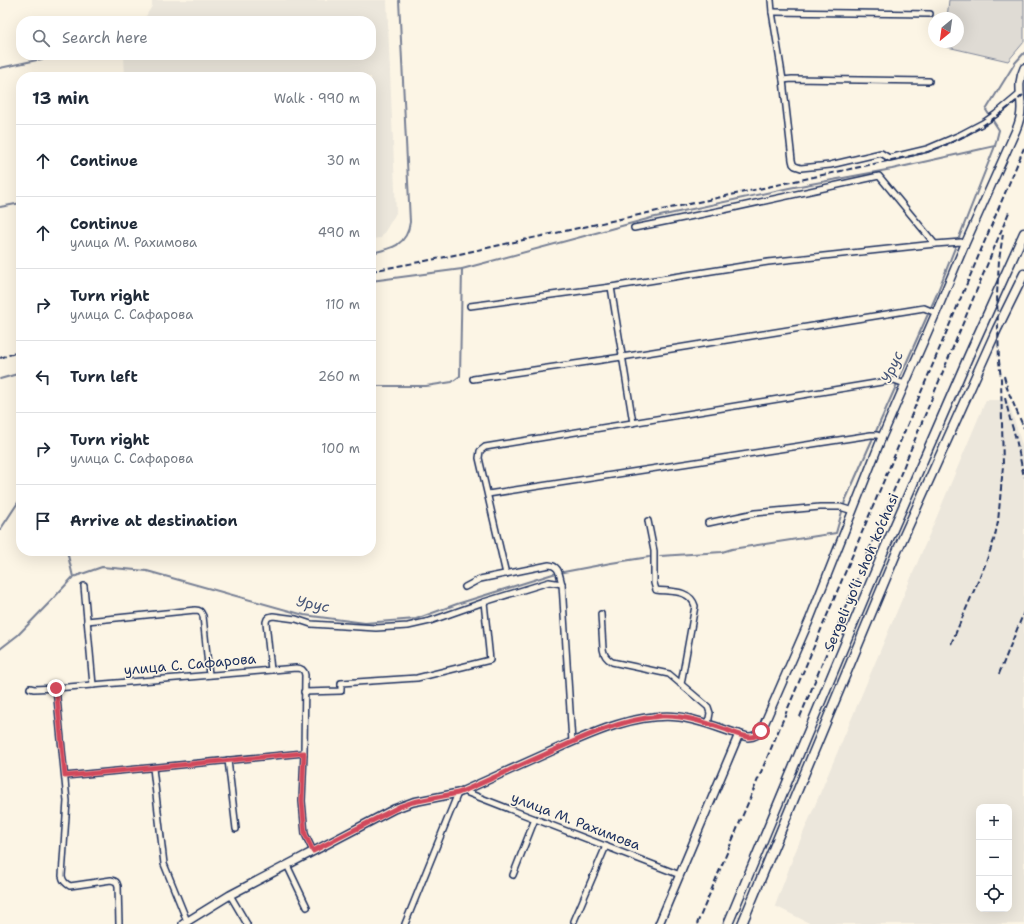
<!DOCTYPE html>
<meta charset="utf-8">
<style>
:root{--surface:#fff;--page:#f2f2f3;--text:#1f2937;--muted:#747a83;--line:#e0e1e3}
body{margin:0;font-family:"Shantell Sans",sans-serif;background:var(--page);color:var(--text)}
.controls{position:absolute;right:12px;bottom:12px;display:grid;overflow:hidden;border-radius:8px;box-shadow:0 4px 16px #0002}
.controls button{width:36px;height:36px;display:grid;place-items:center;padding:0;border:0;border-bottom:1px solid var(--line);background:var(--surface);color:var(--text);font:20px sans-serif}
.compass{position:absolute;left:928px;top:12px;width:36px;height:36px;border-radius:50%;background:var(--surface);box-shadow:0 4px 16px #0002;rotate:209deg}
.stop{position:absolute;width:12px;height:12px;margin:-9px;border:3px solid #d1495b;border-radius:50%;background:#fff}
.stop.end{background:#d1495b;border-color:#fff;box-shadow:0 1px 4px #0008}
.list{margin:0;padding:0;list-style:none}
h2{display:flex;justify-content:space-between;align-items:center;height:52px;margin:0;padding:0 16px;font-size:17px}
h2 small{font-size:13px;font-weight:400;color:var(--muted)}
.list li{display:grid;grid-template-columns:26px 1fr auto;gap:12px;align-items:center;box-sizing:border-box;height:72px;padding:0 16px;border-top:1px solid var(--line)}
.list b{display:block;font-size:15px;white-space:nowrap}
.list p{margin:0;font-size:13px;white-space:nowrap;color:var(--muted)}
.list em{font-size:13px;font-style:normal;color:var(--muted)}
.icon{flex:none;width:22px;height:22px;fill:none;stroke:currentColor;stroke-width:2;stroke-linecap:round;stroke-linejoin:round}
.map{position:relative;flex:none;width:1024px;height:924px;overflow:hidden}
.search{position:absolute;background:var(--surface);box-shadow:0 4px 16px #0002;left:16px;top:16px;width:360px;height:44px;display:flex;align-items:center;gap:10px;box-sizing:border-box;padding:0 14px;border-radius:16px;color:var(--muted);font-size:15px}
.panel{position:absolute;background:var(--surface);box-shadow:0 4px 16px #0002;left:16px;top:72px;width:360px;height:484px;border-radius:16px}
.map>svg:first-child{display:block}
.built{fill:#ece7dc;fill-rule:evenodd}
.grass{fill:#dfdbd4;stroke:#7d8599}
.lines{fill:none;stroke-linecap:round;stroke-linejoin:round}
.stream{stroke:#767f94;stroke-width:2}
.street-casing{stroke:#1b2f5e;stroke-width:8}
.secondary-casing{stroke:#1b2f5e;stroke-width:10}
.primary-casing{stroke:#1b2f5e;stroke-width:11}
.street{stroke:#fcf5e5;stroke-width:5}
.secondary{stroke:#fcf5e5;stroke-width:7}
.primary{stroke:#fcf5e5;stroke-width:8}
.rail{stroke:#1b2f5e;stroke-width:2;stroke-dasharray:6 3;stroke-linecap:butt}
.route{stroke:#d1495b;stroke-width:5}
.labels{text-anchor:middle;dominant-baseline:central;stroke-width:3;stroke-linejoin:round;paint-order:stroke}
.street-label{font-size:14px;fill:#1b2f5e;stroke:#fcf5e5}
.water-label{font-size:15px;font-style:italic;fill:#485779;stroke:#fcf5e5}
</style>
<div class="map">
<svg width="1024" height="924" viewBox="0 0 1024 924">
<rect width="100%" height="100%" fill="#fcf5e5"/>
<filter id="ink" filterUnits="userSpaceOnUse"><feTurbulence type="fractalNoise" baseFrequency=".025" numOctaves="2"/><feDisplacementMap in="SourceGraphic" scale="8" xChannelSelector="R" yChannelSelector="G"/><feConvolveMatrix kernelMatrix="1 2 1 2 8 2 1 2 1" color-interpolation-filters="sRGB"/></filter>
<g filter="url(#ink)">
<g class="built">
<path d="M152,0h235l9,213 -15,25 -10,1v-162h-246l-1,-22h247v-34h-228l9,-15z"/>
<path d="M986,400h22l16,51v473h-213l-36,-18 19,-51zM979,807h30v102h-30z"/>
</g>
<path class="grass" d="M949,0h75v42l-16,19 -65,-15 1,-4h14v-24h-11z"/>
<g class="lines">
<g class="stream">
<path d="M0,68l60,-13"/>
<path d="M0,207l21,-4"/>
<path d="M371,253c20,-4 36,-7 39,-31l-11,-222"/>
<path d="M371,281l91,-12 189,-51 138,-30 103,-19 103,-23"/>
<path d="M0,379l21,-6"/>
<path d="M371,386h55l26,-4 8,-6 2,-107"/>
<path d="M0,530l21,-32"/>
<path d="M67,551l6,26"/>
<path d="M660,556l62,-4 10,-3 104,-16 9,-32 91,-205 59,-150 4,-16 -13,-20 29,-47 9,-10"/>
<path d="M0,649l18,-14 32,-33 23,-25 29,-10 45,4 157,44 61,8 51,-4 41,-15 96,-30 58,-11 38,-6"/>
</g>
<g class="street-casing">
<g id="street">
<path d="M771,0l1,12 11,68 9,80 1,4 2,2 6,2 29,-3 51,-12 8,5 38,-9 33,-14 23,-12 13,-9 24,-20"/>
<path d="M772,12l158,2"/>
<path d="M783,80l9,-1 137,2"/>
<path d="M634,228l94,-19 151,-33 56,68"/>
<path d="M611,287l22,136"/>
<path d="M470,306l141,-19 157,-25 167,-18 26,-2 4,2"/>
<path d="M473,379l149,-22 302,-49 12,5"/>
<path d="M488,494l383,-59h6l5,2"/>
<path d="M648,521l6,30v32l2,7c14,2 34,-1 39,16l-14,78"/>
<path d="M708,523l47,-10 65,-6h20l13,4"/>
<path d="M506,574l-27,-116 1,-7 5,-4 409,-67 11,4"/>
<path d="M84,586l9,99"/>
<path d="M465,587l15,-8 69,-14c11,1 10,10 13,19l10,158"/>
<path d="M601,614l2,35c1,6 3,9 9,13l57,12 39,33 2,6 -2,11"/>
<path d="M87,621l108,-11c5,0 6,1 8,6l6,59"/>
<path d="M271,670l-5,-48 1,-3 2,-2 4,-1 23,3 15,5 65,4 32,-2 22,-5 54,-19 65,-20 13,2"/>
<path d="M30,688l4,1 22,-1 240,-20c5,0 8,1 9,7l-1,78 -2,48 3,33 8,17"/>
<path d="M56,688l11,113 -5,75c1,5 3,7 8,10l41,-6c5,1 6,2 7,6l1,38"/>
<path d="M304,692l37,-1v-8l76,-5 73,-18 -6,-58"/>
<path d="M228,760l8,69"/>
<path d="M153,768l11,96 23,57"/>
<path d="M65,776l239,-23"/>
<path d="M463,791l217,84"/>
<path d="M287,865l20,42"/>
<path d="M513,875l22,-56"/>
<path d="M230,895l17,29"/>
<path d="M574,921l32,-75"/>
<path d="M405,924l53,-131"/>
</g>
</g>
<g class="secondary-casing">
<g id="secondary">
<path d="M183,924l47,-29 164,-86 19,-7 45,-9 5,-2c27,-12 53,-24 80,-36 41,-18 89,-43 136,-38 24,3 46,14 69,20 7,0 11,-3 14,-8l47,-108 73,-184 23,-53 31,-71 29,-69 51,-114c3,-7 5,-14 5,-22 0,-15 -4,-25 3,-40"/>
<path d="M659,924l80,-190"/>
</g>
</g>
<g class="primary-casing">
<g id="primary">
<path d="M728,924l157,-376 84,-193 55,-122"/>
<path d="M742,924l156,-375 99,-220 27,-55"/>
</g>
</g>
<use href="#street" class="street"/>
<use href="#secondary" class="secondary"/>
<use href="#primary" class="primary"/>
<g class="rail">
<path d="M371,271l65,-12 488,-106c37,-12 71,-32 100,-59"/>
<path d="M0,358l21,-7"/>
<path d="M1004,376l4,15 16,37"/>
<path d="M1005,398l5,21 6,20 8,38"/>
<path d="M951,644l34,-79 9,-25 4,-18 5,-56 -2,-87 -2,-18 -2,-66 2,-35 4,-26"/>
<path d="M999,674l25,-62"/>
<path d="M800,717l209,-505"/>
<path d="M697,924l327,-776"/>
</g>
</g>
</g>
<g class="lines" filter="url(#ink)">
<path class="route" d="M56,688l9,88 239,-23 -2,48 3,33 8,17 88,-45 12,-4 45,-9 5,-2c28,-12 56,-25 83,-37 37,-17 75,-35 116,-38 22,-1 45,7 65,14 7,3 16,7 24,7 4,0 7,-2 10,-6"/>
</g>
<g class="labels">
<g class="street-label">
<text transform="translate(861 572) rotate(-67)">Sergeli yo‘li shoh ko‘chasi</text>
<text transform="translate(190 664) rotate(-5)">улица С. Сафарова</text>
<text transform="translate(576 821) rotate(21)">улица М. Рахимова</text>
</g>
<g class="water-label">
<text transform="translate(892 367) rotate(-66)">Урус</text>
<text transform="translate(313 604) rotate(11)">Урус</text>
</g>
</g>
</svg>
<div class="controls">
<button>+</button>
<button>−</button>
<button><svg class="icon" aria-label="locate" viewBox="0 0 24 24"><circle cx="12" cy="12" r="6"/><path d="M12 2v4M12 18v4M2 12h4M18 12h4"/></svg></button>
</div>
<svg class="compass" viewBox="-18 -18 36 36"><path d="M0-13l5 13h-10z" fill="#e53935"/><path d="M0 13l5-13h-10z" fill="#747a83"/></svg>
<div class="stop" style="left:761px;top:731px"></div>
<div class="stop end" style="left:56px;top:688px"></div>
<div class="search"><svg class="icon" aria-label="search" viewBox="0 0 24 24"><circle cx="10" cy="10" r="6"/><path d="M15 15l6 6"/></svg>Search here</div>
<section class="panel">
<h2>13 min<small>Walk · 990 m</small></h2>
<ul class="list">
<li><svg class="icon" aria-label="ahead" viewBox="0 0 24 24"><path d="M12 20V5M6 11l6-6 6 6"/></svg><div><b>Continue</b></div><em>30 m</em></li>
<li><svg class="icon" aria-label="ahead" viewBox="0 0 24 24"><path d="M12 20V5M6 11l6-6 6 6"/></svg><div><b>Continue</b><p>улица М. Рахимова</p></div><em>490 m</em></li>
<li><svg class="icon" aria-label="right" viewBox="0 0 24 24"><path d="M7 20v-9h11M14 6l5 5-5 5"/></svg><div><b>Turn right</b><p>улица С. Сафарова</p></div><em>110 m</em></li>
<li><svg class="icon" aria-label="left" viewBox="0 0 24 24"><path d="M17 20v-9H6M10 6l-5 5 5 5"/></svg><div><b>Turn left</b></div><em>260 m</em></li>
<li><svg class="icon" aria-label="right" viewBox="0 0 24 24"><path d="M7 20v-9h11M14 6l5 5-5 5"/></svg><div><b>Turn right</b><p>улица С. Сафарова</p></div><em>100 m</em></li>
<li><svg class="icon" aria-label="arrive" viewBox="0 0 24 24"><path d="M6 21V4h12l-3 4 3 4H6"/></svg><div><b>Arrive at destination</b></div></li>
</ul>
</section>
</div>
